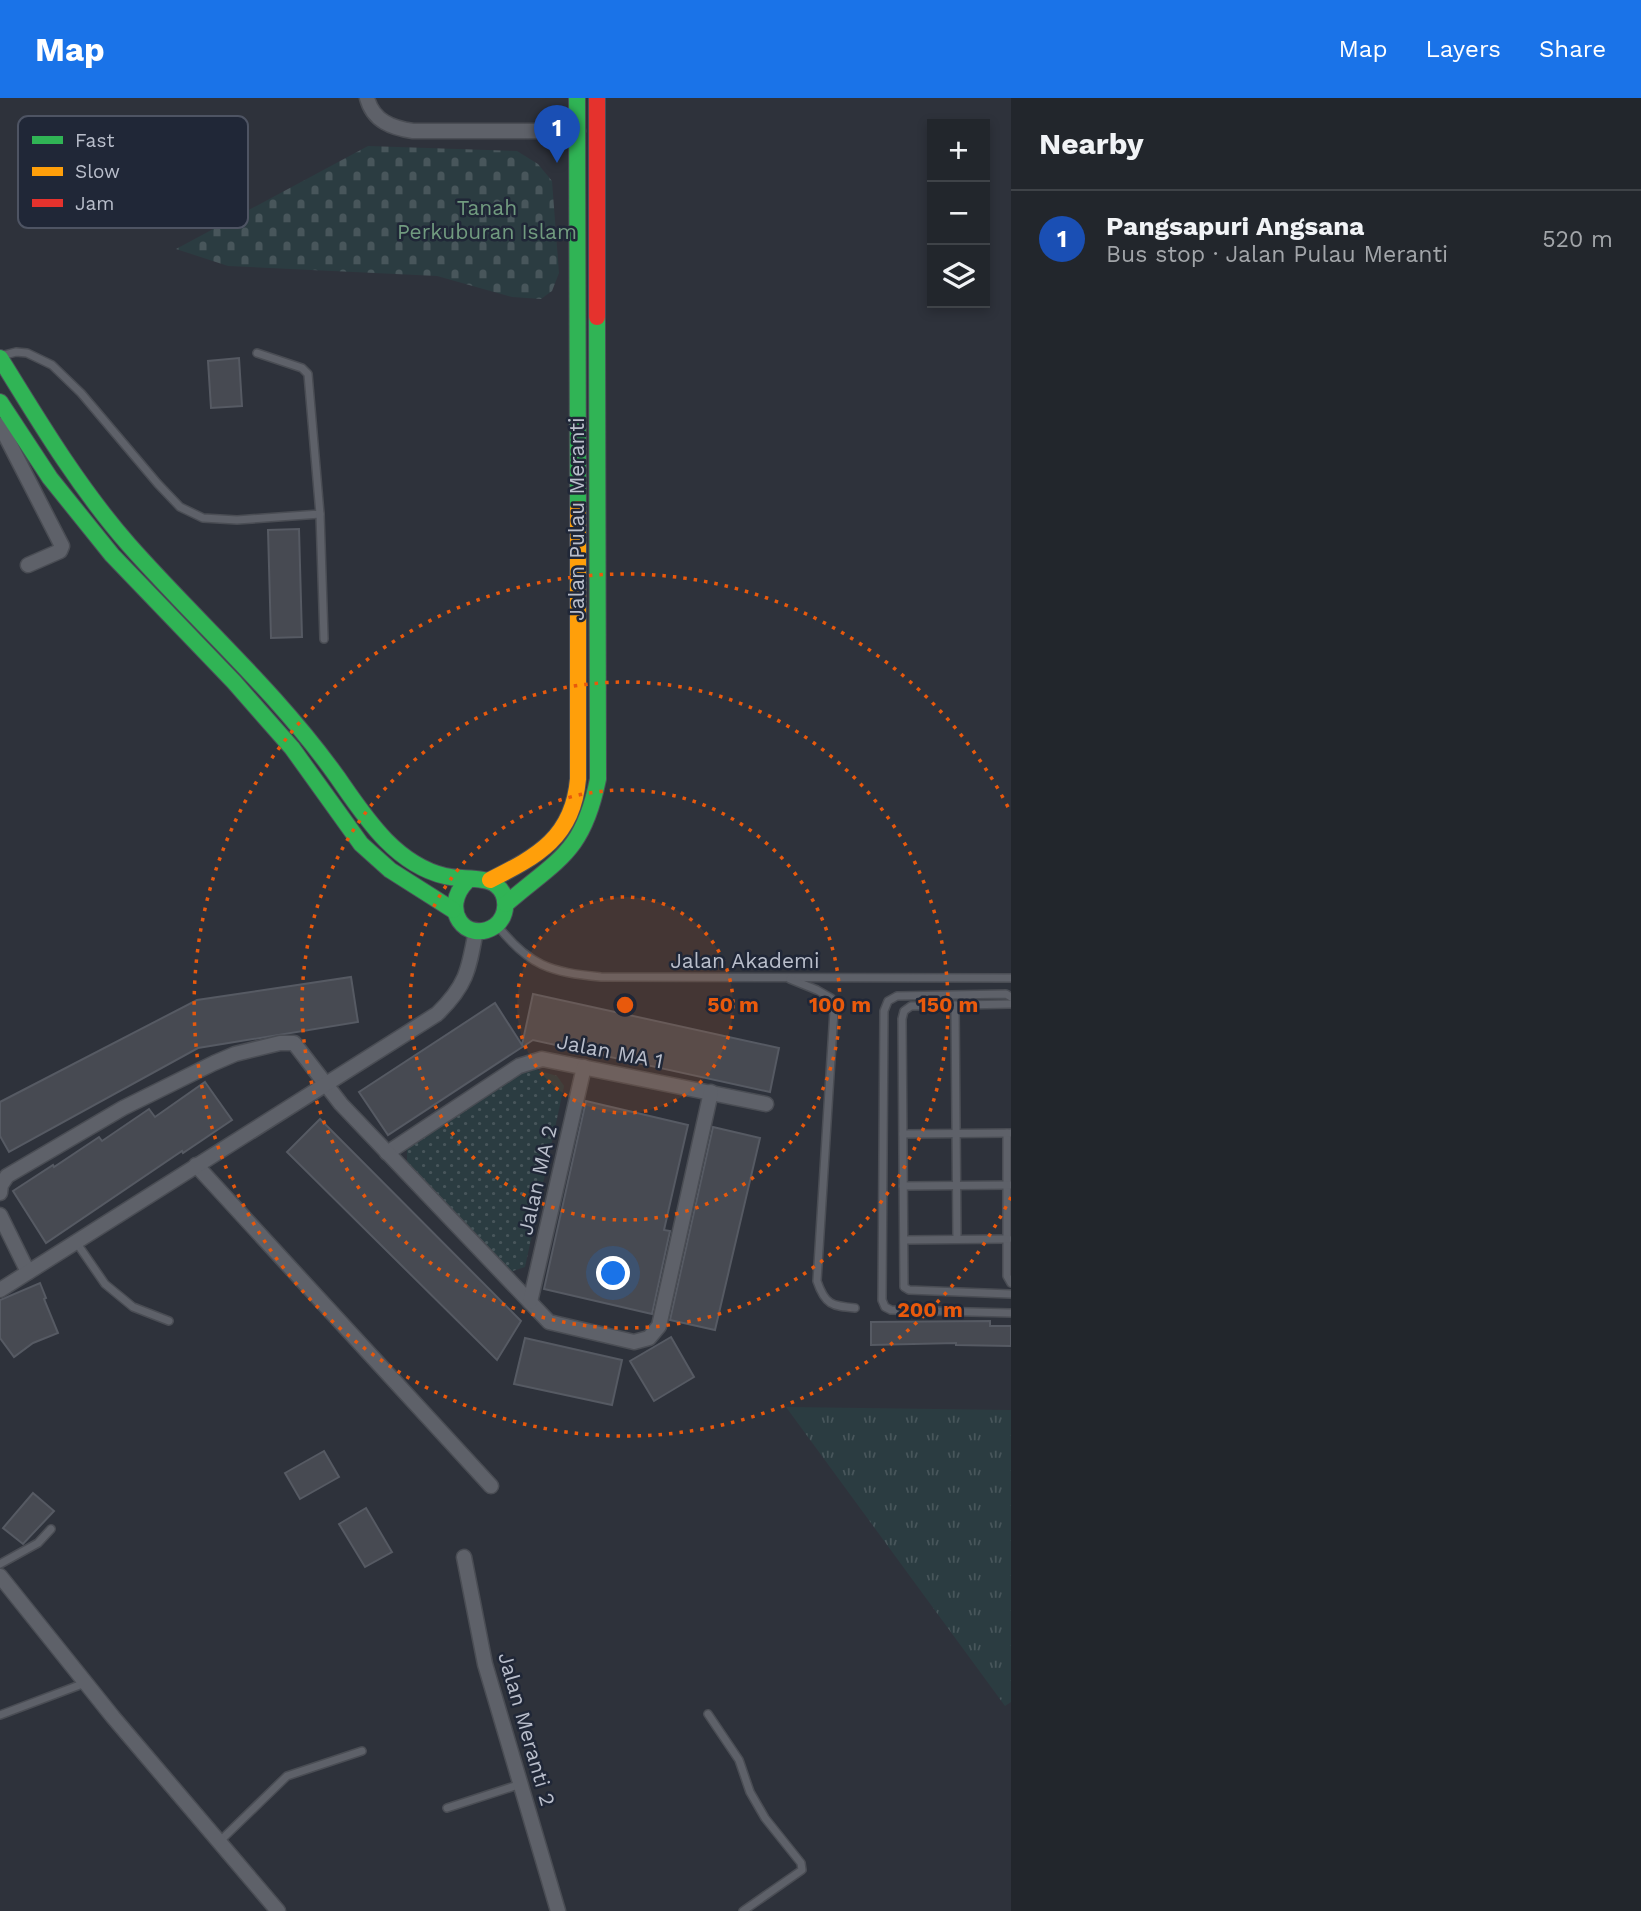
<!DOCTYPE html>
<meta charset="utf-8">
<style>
:root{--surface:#22262c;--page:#2a2e34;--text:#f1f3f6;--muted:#a2a5a9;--line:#3f4348;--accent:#1a73e8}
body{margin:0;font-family:"Work Sans",sans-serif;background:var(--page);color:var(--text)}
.controls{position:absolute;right:21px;top:21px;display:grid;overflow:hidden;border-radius:0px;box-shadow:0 4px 10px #0003}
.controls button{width:63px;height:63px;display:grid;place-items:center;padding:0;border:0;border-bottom:2px solid var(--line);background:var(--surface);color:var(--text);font:35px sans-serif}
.you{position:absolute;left:614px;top:1176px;width:24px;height:24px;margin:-18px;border:5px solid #fff;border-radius:50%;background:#1a73e8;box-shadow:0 0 0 10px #1a73e833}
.badge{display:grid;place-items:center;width:46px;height:46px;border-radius:50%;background:var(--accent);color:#fff;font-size:23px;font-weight:700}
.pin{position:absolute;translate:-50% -58px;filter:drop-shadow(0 2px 4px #0008)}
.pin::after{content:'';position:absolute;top:37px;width:24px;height:21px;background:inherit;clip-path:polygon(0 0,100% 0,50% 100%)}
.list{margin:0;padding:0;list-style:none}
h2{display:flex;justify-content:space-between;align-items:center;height:91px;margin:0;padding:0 28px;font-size:30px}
h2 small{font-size:23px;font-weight:400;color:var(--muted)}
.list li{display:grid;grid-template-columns:46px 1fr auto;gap:21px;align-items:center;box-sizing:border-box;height:98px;padding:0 28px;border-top:2px solid var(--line)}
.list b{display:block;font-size:26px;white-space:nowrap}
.list p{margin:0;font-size:23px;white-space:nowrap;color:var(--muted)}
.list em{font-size:23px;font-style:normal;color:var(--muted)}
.icon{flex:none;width:38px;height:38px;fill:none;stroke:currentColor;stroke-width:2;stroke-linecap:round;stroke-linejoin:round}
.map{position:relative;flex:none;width:1011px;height:1813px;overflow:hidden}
header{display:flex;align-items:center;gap:42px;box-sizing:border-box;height:98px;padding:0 35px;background:var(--accent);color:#fff}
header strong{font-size:33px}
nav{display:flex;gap:38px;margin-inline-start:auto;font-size:24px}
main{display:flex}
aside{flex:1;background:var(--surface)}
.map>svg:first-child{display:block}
.grass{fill:url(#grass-tufts)}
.cemetery{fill:url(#cemetery-stones)}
.park{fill:url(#park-dots)}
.building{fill:#474a52;stroke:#565a63;stroke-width:2}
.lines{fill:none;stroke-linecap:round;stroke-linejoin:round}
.lane-casing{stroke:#4a4d54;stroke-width:10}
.street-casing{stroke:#4a4d54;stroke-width:17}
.fast-casing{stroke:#4b4f58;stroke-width:18}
.slow-casing{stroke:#4b4f58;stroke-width:18}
.jam-casing{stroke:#4b4f58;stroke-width:18}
.lane{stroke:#5e6169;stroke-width:7}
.street{stroke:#5e6169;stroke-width:14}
.fast{stroke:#30b455;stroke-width:16}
.slow{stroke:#ff9f0a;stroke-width:16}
.jam{stroke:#e5322d;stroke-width:16}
.ring{fill:none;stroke:#e8590c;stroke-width:3.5;stroke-dasharray:3.5 7}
.labels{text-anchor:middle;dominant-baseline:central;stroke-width:5;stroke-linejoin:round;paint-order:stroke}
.park-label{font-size:21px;fill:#719b7f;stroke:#202737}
.street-label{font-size:21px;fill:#b9becb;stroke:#202737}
.key{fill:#202737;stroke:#4e5463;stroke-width:2}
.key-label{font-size:19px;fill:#b9becb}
.centre{fill:#e8590c;stroke:#202737;stroke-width:3.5}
.ring-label{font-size:21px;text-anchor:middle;font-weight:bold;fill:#e8590c;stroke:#202737;stroke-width:5;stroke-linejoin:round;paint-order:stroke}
</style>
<header>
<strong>Map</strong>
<nav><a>Map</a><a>Layers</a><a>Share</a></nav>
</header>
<main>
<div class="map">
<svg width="1011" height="1813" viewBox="0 0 1011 1813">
<defs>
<pattern id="grass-tufts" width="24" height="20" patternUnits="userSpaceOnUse" patternTransform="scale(1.75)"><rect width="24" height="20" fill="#2b3c41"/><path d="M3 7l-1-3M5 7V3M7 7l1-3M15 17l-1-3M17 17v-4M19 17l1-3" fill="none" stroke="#48565b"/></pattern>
<pattern id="cemetery-stones" width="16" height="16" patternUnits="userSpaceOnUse" patternTransform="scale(1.75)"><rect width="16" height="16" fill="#2b3c41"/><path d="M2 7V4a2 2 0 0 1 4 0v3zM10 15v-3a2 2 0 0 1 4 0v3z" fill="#48565b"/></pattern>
<pattern id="park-dots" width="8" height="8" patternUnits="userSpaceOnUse" patternTransform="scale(1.75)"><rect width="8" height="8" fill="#2b3c41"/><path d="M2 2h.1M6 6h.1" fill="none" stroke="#48565b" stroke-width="1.8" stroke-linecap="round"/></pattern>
</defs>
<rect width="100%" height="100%" fill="#2e323b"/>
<path class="grass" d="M786,1309l225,3v292l-6,4z"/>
<path class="cemetery" d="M368,48l149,5 21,13 14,17 7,92 -7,18 -11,8 -29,-2 -75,-21 -209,-10 -52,-17z"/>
<path class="park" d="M530,970l27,8 7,10 -39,181 -15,5 -103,-107v-16z"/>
<g class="building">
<path d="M239,260l3,48 -31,2 -3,-47z"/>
<path d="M299,431l3,108 -31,1 -3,-108z"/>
<path d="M351,879l7,45 -160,26 -189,104 -9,-16v-34l197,-102z"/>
<path d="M533,896l246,54 -9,44 -237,-52 -145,95 -29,-43 136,-89 27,42z"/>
<path d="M205,984l27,38 -49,33 -1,-2 -136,92 -33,-52 40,-26 1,2 45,-30 3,4 47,-32 6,8z"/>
<path d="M586,1003l102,24 -24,105 6,1 -18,83 -108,-25z"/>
<path d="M320,1021l201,202 -24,39 -210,-208z"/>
<path d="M713,1029l47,11 -45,192 -45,-10z"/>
<path d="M40,1185l6,15 -2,1 14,34 -25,10 -19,14 -14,-19v-38z"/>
<path d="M990,1223v5h21v20l-55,-1v-2l-85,2v-23z"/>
<path d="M671,1239l23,40 -40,24 -24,-40z"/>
<path d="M525,1240l97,22 -10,45 -98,-21z"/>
<path d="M324,1353l15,26 -39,22 -15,-26z"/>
<path d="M33,1395l21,18 -31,33 -20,-16z"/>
<path d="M366,1410l26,44 -27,15 -26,-43z"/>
</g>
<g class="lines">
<g class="lane-casing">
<g id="lane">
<path d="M1,258l15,-4 11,1 25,12 29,28 77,91 22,23 23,11 34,2 83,-6 -12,-140 -6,-6 -45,-15"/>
<path d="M320,416l4,125"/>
<path d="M497,827c32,41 53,47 104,52l410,1"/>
<path d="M790,881l27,11 14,8 3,13 -17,270c8,24 15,25 38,27"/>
<path d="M1011,899l-5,-3 -109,2 -9,5 -4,10 -2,289 3,7 6,3 120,3"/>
<path d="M955,907l2,234"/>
<path d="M1007,1035v143l4,7"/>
<path d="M903,1036l108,-1"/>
<path d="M903,1088l107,-1"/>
<path d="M904,1142l104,-1"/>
<path d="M76,1144l29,42 28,23 36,14"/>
<path d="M1010,1196l-101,-4 -5,-3 -2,-268 2,-8 7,-5 100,-2"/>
<path d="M0,1466l38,-21 13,-14"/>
<path d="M708,1616l31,46 11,32 15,26 36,45 1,7 -59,41"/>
<path d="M0,1617l85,-32"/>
<path d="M447,1710l74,-24"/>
<path d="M220,1743l67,-65 75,-25"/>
</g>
</g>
<g class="street-casing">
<g id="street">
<path d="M367,0c6,23 25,30 46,33h165"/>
<path d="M0,327l62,121 -2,5 -32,14"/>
<path d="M387,1055l132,-87 23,-7 224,45"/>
<path d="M196,1067l295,321"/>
<path d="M0,1095l1,-8 6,-9 116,-68 91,-45 21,-9 45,-11h14l47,61 208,218 85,20 15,-4 10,-12 52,-234"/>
<path d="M0,1117l28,57"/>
<path d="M0,1192l437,-276c30,-29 32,-45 39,-84"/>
<path d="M530,1204l54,-235"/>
<path d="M464,1459l21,107 73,247"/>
<path d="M0,1478l113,141 165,194"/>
</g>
</g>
<g class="fast-casing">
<g id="fast">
<path d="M577,0l1,411"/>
<path d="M0,260c40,65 79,130 129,187 70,79 148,147 209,233 27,39 57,86 107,98 14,4 41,0 51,9 13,10 12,31 -1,41 -29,19 -56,-17 -28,-45"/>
<path d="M0,304l50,76 62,77 122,127 58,66 69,96 29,26 63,40"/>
<path d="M506,806c52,-45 77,-51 92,-125l-1,-462"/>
</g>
</g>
<g class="slow-casing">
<path id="slow" d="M490,782c48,-24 83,-43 88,-101v-270"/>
</g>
<g class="jam-casing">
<path id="jam" d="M597,0v219"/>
</g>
<use href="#lane" class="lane"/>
<use href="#street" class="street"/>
<use href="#fast" class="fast"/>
<use href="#slow" class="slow"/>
<use href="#jam" class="jam"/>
</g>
<circle cx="625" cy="907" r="108" fill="#e8590c" fill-opacity=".12"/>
<g class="ring">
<circle cx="625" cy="907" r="108"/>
<circle cx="625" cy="907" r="215"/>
<circle cx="625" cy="907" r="323"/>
<path d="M1011 1099A431 431 0 1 1 1011 715"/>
</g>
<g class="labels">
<g class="park-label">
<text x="487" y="109">Tanah<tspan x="487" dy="24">Perkuburan Islam</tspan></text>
</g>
<g class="street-label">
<text transform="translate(576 421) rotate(-90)">Jalan Pulau Meranti</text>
<text x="745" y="862">Jalan Akademi</text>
<text transform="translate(610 953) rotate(11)">Jalan MA 1</text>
<text transform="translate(537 1082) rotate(-77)">Jalan MA 2</text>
<text transform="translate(527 1631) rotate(74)">Jalan Meranti 2</text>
</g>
</g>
<rect x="18" y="18" width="230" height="112" rx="10" class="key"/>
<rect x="32" y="38" width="31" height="8" fill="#30b455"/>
<rect x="32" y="69" width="31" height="9" fill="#ff9f0a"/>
<rect x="32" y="101" width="31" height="8" fill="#e5322d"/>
<g class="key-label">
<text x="75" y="49">Fast</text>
<text x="75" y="80">Slow</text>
<text x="75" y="112">Jam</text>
</g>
<circle cx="625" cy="907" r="10" class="centre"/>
<g class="ring-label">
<text x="733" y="914">50 m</text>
<text x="840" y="914">100 m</text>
<text x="948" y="914">150 m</text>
<text x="930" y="1219">200 m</text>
</g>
</svg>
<div class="controls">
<button>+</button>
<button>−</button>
<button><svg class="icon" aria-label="layers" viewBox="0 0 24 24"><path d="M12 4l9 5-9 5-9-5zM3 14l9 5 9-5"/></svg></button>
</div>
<div class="you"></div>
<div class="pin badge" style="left:557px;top:65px;background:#1a4fb4">1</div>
</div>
<aside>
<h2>Nearby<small></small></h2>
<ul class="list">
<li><span class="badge" style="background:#1a4fb4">1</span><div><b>Pangsapuri Angsana</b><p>Bus stop · Jalan Pulau Meranti</p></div><em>520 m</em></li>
</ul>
</aside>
</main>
